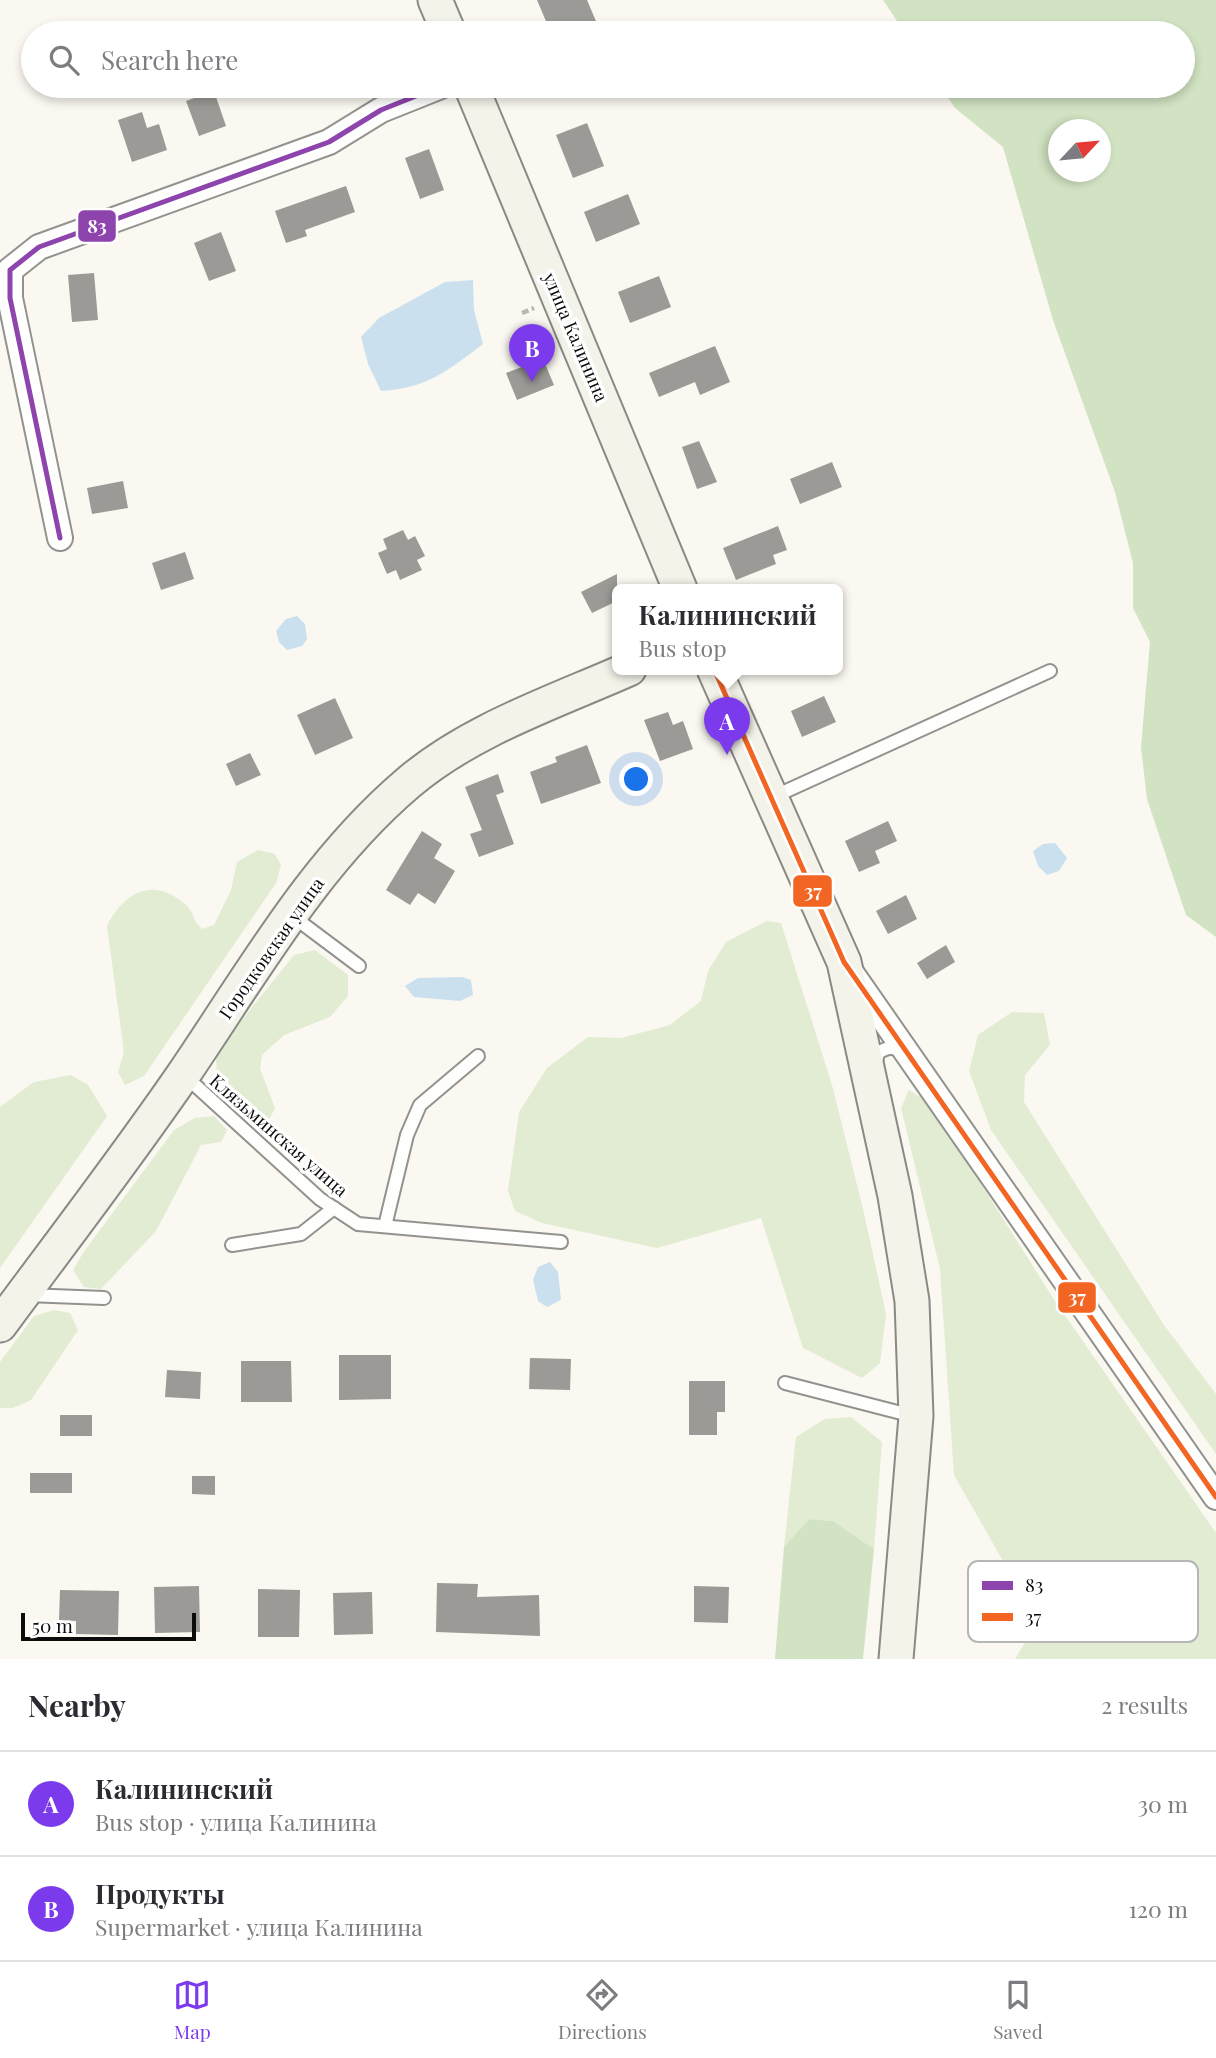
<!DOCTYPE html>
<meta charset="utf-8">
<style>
:root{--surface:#fff;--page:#f7f7f7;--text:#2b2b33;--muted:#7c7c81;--line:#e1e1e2;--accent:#7c3aed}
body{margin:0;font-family:"Playfair Display",serif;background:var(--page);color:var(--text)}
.compass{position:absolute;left:1048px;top:119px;width:63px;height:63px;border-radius:50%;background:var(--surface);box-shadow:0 4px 10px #0003;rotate:64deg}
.scale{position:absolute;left:21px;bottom:18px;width:175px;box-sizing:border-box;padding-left:7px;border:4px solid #0c0c0c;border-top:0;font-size:19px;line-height:24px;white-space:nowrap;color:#0c0c0c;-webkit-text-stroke:5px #fff;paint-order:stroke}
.you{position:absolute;left:637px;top:780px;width:24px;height:24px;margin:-18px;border:5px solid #fff;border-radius:50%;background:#1a73e8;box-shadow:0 0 0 10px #1a73e833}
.badge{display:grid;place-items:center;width:46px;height:46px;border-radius:50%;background:var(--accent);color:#fff;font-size:23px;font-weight:700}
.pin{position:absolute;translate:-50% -58px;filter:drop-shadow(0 2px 4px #0008)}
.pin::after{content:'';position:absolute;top:37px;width:24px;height:21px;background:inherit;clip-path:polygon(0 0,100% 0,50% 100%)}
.popup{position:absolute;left:612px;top:584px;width:231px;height:91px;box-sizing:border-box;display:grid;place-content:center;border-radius:10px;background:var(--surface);filter:drop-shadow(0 2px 5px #0005);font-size:23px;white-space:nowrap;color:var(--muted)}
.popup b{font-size:26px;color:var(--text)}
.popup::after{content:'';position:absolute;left:50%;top:100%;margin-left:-14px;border:14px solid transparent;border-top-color:var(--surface)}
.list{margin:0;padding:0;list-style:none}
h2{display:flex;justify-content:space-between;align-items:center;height:91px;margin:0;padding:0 28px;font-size:30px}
h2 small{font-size:23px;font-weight:400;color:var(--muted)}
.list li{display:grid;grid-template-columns:46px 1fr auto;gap:21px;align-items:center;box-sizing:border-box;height:105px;padding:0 28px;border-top:2px solid var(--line)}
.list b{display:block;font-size:26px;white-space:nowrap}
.list p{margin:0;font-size:23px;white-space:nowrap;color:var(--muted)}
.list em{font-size:23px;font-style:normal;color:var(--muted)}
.icon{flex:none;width:38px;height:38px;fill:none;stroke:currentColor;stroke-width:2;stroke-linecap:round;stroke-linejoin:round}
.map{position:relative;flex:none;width:1216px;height:1659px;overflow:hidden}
.search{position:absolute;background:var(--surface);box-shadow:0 4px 10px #0003;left:21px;right:21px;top:21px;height:77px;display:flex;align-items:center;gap:18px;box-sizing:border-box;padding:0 24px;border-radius:38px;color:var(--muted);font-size:26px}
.sheet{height:301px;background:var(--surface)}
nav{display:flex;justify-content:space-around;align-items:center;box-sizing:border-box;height:98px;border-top:2px solid var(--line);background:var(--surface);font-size:19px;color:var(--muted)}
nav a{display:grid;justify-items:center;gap:4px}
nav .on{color:var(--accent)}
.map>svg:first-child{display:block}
.green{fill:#e1ecd3}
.forest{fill:#d1e3c2;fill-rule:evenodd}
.water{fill:#cbe0ef}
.building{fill:#9c9a96}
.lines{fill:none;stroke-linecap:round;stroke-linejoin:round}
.lane-casing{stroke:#93928f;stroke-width:16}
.street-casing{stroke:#93928f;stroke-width:28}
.secondary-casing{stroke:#8a8985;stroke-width:37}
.path{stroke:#b7b7b5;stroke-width:4.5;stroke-dasharray:7 3.5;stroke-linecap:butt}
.lane{stroke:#fefefd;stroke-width:12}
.street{stroke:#fefefd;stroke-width:24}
.secondary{stroke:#f3f3e9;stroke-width:33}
.bus-1-casing{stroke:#fff;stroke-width:10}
.bus-2-casing{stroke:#fff;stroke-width:10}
.bus-1{stroke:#8e44ad;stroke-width:5}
.bus-2{stroke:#f26522;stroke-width:5}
.labels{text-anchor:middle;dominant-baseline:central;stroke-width:7;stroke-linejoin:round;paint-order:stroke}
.street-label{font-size:18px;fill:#0c0c0c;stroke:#fff}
.key{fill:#fff;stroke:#b6b6b6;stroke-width:2}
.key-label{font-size:19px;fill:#0c0c0c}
.line-badge{stroke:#fff;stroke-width:2.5}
.badge-label{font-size:19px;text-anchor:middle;font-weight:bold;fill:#fff}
</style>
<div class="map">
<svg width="1216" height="1659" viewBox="0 0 1216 1659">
<rect width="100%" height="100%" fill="#faf8f0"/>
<g class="green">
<path d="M258,850l17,4 6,11 -5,18 -132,193 -19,9 -7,-13 6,-20 -17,-126c18,-36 48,-50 80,-20 7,7 6,16 15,23l12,-4 17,-35 6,-28z"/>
<path d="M767,921l14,2 51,162 31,124 23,105 -6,49 -18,15 -59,-30 -42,-130 -104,30 -115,-25 -27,-12 -7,-20 11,-79 28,-44 41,-31 33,1 49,-13 31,-24 7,-30 18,-29z"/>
<path d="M315,950l33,25v21l-18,21 -46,18 -22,20 -2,14 15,39 -6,12 -19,-2 -33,-29 -1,-37 78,-97z"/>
<path d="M1012,1012l32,1 6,32 -25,30 -1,27 140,223 52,69v60l-225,-324 -22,-59 9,-36z"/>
<path d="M71,1075l17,10 19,31 -107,152v-161l34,-25z"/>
<path d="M909,1090l21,13 123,195 163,235v126h-201l11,-18 -7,-52 -65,-114 -14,-206 -39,-161z"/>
<path d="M214,1116l13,14 -6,12 -20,3 -45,86 -55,58 -17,-2 -11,-17 10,-17 91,-123 21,-12z"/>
<path d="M54,1310l16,3 8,17 -47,70 -18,8h-13v-46l34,-46z"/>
<path d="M851,1417l31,25 -8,107 -41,-28 -24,-2 -25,28 12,-110 29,-18z"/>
</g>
<g class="forest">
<path d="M883,0h333v937l-30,-22 -39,-116 -6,-52 9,-105 -17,-34v-45l-18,-71 -62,-172 -50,-173 -48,-39 -15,-22h243v-53h-278zM1058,130h42v42h-42z"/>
<path d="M809,1519l24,2 41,28 -11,110h-88l9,-112z"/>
</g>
<g class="water">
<path d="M473,280l1,30 9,34c-36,27 -55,44 -102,47l-13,-27 -7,-27 18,-19 66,-36z"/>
<path d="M297,616l8,8 2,15 -5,7 -15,4 -8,-8 -3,-11 10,-12z"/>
<path d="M1055,843l12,15 -8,13 -12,4 -9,-9 -5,-15 10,-7z"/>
<path d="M462,977l9,3 2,15 -13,6 -46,-4 -9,-11 13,-8z"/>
<path d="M550,1262l8,10 3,28 -14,7 -9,-6 -5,-21 5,-13z"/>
</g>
<g class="building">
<path d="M537,0h50l14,33h-50z"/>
<path d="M214,91l12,35 -27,10 -13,-35z"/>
<path d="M142,112l5,16 12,-4 8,26 -35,12 -14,-42z"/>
<path d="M587,123l17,43 -31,12 -17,-43z"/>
<path d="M429,149l15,41 -24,9 -15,-41z"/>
<path d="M346,186l9,26 -50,18 2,6 -21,7 -11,-32z"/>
<path d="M628,194l12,30 -44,18 -12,-30z"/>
<path d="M221,232l15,39 -27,10 -15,-38z"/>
<path d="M94,273l4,47 -26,2 -4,-47z"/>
<path d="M659,276l12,31 -41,16 -12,-31z"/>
<path d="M715,346l15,36 -30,13 -5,-13 -36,15 -10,-24z"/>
<path d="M543,359l11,26 -37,15 -11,-27z"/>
<path d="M699,441l18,41 -20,7 -15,-42z"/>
<path d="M832,462l10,25 -42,17 -10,-25z"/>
<path d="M123,481l5,27 -36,6 -5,-26z"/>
<path d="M778,526l9,24 -14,5 3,9 -40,16 -13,-32z"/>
<path d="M403,530l5,10 7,-4 10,20 -8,4 5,10 -22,10 -4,-10 -9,4 -9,-21 9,-4 -4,-10z"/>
<path d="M185,552l9,27 -33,11 -9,-27z"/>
<path d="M617,574v27l-25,12 -11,-21z"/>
<path d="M824,696l12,26 -34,15 -11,-26z"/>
<path d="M335,698l18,40 -38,17 -18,-40z"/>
<path d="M668,712l5,13 10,-4 10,28 -33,12 -16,-41z"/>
<path d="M587,745l14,38 -60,21 -11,-32 27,-10 -2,-5z"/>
<path d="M250,753l11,22 -25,11 -10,-22z"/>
<path d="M498,774l6,18 -8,3 18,49 -35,13 -9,-23 12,-4 -17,-43z"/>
<path d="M888,821l9,20 -22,10 5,12 -21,9 -14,-31z"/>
<path d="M422,831l20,13 -8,14 21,13 -20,33 -17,-11 -8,12 -24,-15z"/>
<path d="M906,895l11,24 -29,15 -12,-23z"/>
<path d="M946,945l9,17 -28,17 -10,-16z"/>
<path d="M339,1355h52v44l-52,1z"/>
<path d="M530,1358l41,1 -1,31 -41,-1z"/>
<path d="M241,1361h50l1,41h-51z"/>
<path d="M167,1370l34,2 -1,27 -35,-2z"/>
<path d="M689,1381h36v31h-8v23h-28z"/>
<rect x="60" y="1415" width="32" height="21"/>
<rect x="30" y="1473" width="42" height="20"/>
<path d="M192,1476h23v19l-23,-1z"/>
<path d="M437,1583l41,1 -1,13 62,-2 1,41 -104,-4z"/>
<path d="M199,1586l1,46 -45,1 -1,-46z"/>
<path d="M694,1586l35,1 -1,36 -34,-1z"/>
<path d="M258,1589l42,1 -1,47h-41z"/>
<path d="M60,1590l59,1 -1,44 -42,-1v-13l-17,-1z"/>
<path d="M372,1592l1,42 -39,1 -1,-42z"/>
</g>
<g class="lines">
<g class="lane-casing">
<g id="lane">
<path d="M773,797l277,-126"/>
<path d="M291,915l68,51"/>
<path d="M875,1066l3,-13c9,-6 16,-7 25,-1"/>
<path d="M184,1075l136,124 38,25 203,18"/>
<path d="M385,1226l22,-91 13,-30 58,-49"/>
<path d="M232,1245l69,-11 33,-26"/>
<path d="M27,1295l77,3"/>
<path d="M785,1383l128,33"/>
</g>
</g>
<g class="street-casing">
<g id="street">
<path d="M60,538l-50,-240v-28l29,-23 290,-105 52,-32 60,-24"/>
<path d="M850,971l366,526"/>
</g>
</g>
<g class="secondary-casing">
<g id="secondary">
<path d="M435,0l14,33"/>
<path d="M471,86l209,503"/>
<path d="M714,669l130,293 51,234 17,105 4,115 -20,243"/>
<path d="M0,1325c62,-84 126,-167 185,-253 68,-100 129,-209 223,-289 62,-53 146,-81 221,-114"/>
</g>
</g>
<path class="path" d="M522,313l12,-5"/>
<use href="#lane" class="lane"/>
<use href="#street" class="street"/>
<use href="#secondary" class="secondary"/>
<g class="bus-1-casing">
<path id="bus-1" d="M60,538l-50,-240v-28l29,-23 290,-105 52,-32 60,-24"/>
</g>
<g class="bus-2-casing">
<path id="bus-2" d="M714,669l130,293 372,535"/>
</g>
<use href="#bus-1" class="bus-1"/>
<use href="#bus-2" class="bus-2"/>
</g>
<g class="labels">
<g class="street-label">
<text transform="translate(576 337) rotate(67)">улица Калинина</text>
<text transform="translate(271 948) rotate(-55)">Городковская улица</text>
<text transform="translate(279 1135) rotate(41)">Клязьминская улица</text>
</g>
</g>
<rect x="968" y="1561" width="230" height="81" rx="10" class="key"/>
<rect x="982" y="1581" width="31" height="9" fill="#8e44ad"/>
<rect x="982" y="1613" width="31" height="8" fill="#f26522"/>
<g class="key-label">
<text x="1025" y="1592">83</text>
<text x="1025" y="1624">37</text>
</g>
<g class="line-badge">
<rect x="77" y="209" width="40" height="34" rx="7" fill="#8e44ad"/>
<rect x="792" y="874" width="41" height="34" rx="7" fill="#f26522"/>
<rect x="1057" y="1281" width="40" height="33" rx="7" fill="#f26522"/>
</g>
<g class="badge-label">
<text x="97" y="233">83</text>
<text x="813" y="898">37</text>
<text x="1077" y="1304">37</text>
</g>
</svg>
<svg class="compass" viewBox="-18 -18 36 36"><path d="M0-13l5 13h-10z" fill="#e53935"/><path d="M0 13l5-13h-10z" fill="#7c7c81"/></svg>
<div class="scale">50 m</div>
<div class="you"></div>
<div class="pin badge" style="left:727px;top:755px">A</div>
<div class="popup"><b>Калининский</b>Bus stop</div>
<div class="pin badge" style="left:532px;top:382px">B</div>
<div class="search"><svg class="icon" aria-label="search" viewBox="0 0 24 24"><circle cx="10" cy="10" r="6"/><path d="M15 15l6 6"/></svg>Search here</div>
</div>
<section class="sheet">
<h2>Nearby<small>2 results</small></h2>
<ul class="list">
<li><span class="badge">A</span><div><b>Калининский</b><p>Bus stop · улица Калинина</p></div><em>30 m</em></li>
<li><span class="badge">B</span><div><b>Продукты</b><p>Supermarket · улица Калинина</p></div><em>120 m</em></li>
</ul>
</section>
<nav>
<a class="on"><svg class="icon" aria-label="map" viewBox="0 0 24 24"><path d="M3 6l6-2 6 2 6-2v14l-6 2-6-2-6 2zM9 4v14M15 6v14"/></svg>Map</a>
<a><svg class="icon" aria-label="directions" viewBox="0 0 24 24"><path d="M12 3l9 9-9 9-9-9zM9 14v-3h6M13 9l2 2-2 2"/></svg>Directions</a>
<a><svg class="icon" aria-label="saved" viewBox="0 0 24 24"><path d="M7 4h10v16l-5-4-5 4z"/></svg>Saved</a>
</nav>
